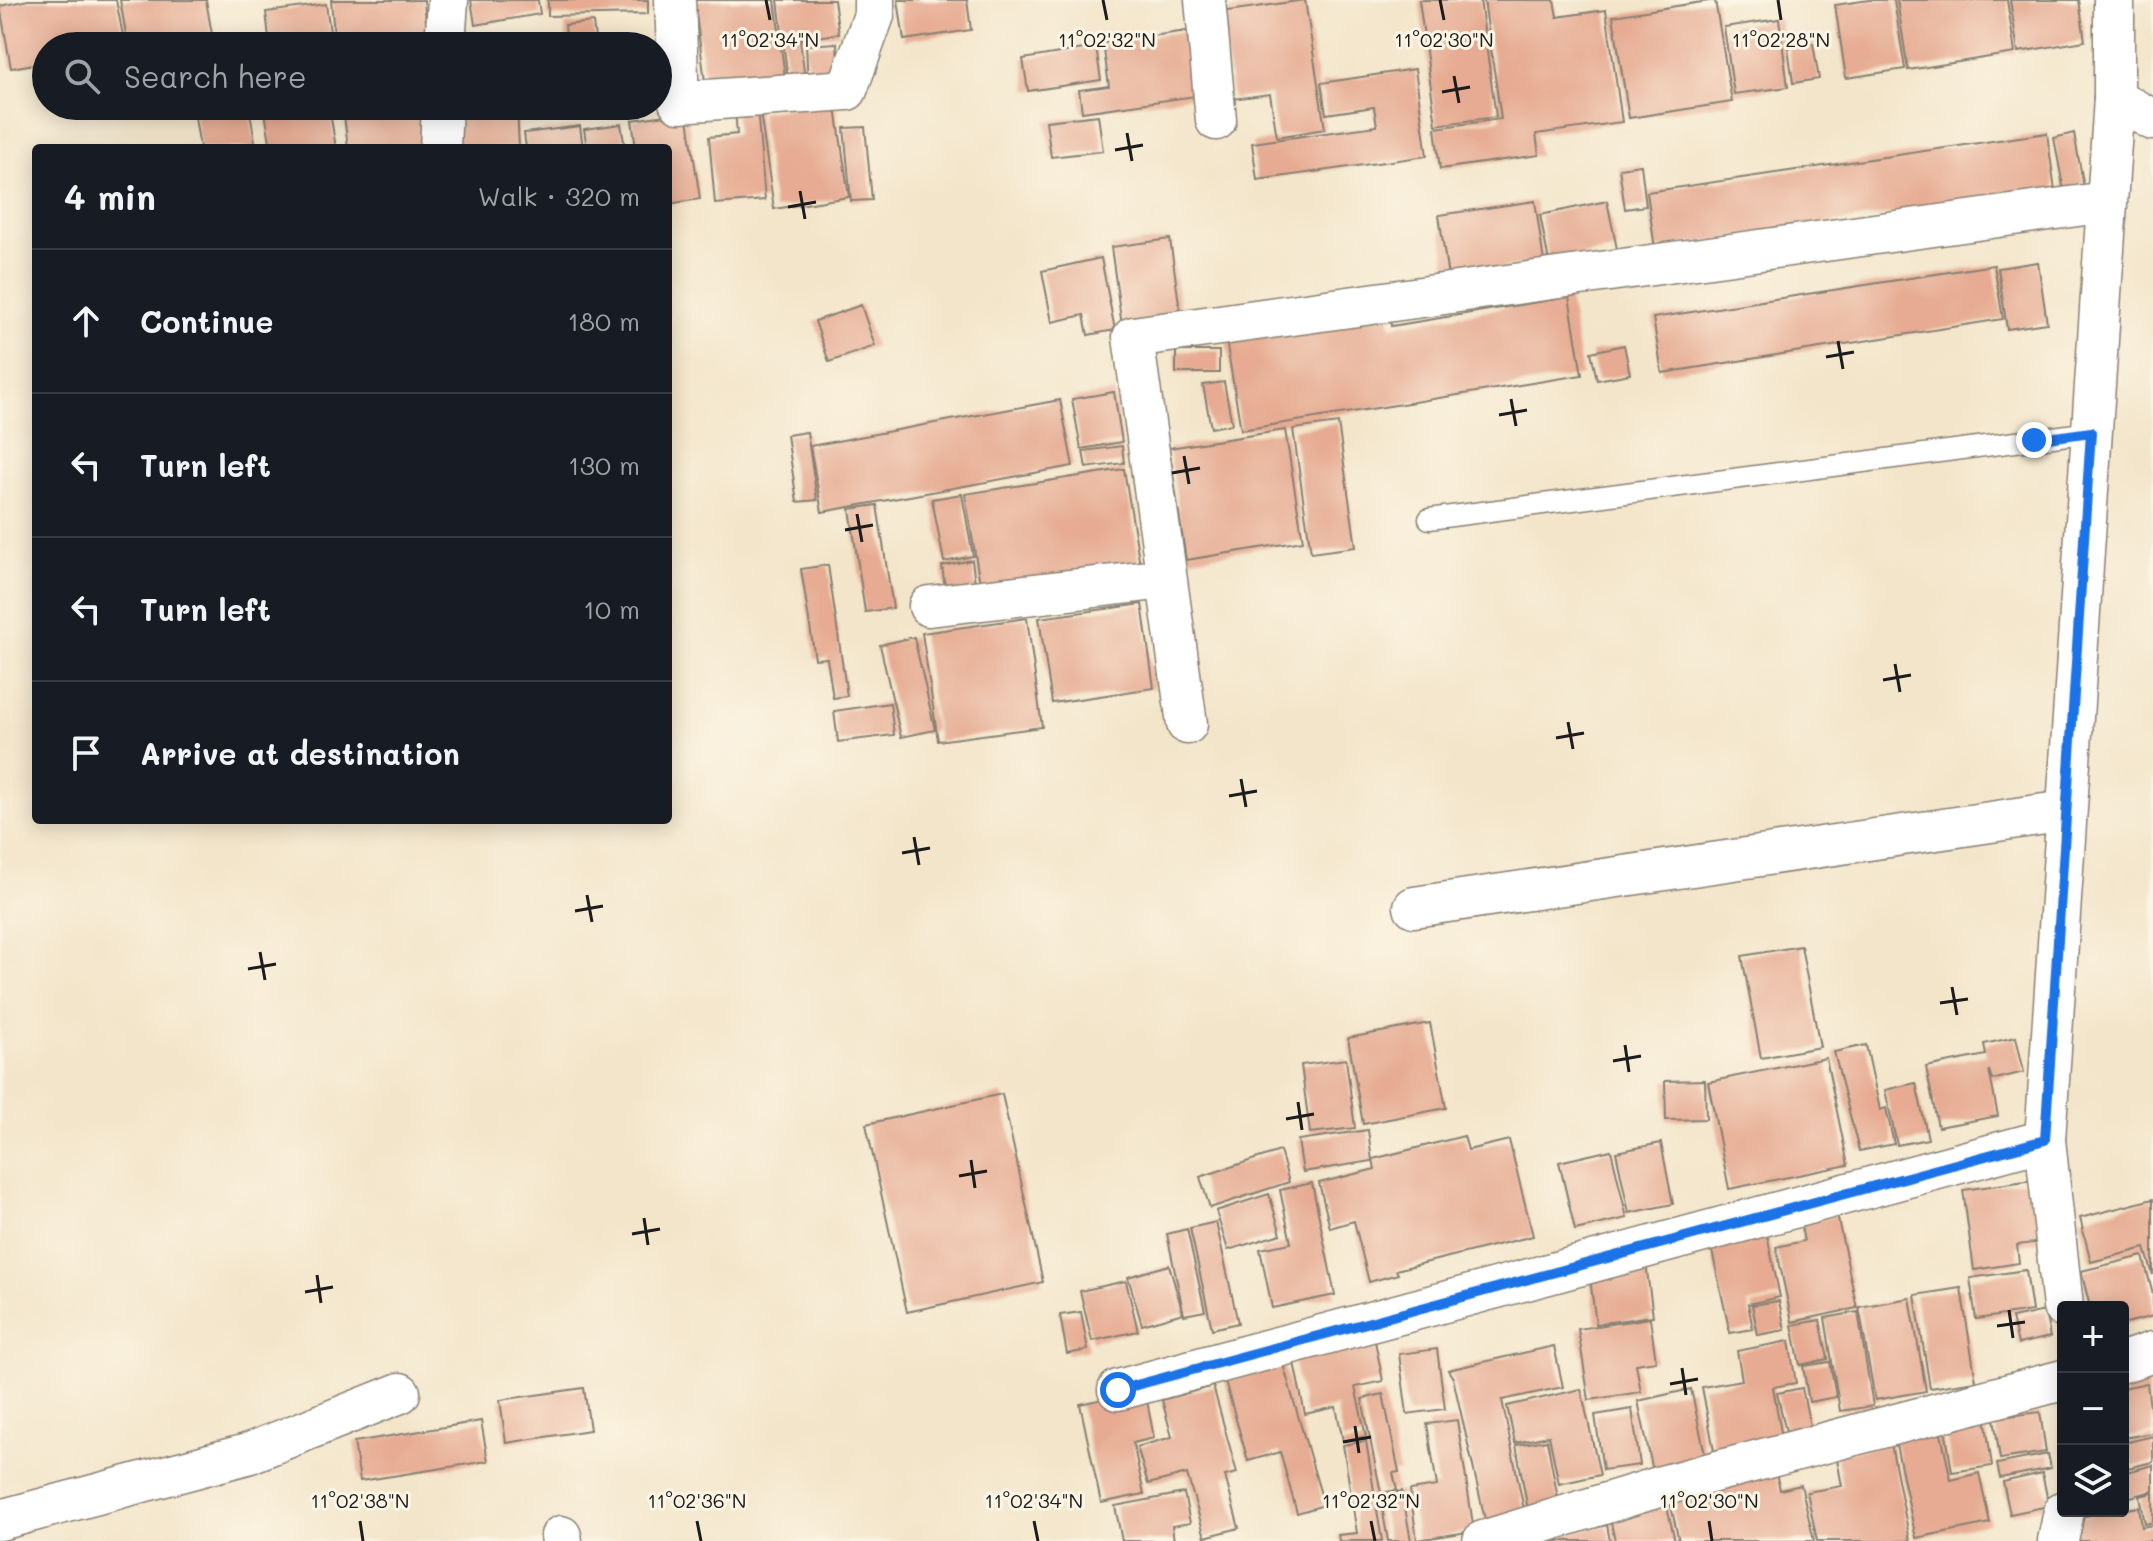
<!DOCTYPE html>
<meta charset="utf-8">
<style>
:root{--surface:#171b24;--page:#242831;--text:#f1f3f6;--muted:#9ea1a6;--line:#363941}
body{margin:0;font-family:Mali,sans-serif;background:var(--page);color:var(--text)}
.controls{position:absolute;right:24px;bottom:24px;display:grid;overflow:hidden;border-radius:8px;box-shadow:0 4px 20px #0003}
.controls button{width:72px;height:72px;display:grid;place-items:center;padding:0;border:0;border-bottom:2px solid var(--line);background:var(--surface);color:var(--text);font:40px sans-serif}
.stop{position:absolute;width:24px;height:24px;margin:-18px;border:6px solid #1a73e8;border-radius:50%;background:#fff}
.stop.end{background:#1a73e8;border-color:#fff;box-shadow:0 2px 8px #0008}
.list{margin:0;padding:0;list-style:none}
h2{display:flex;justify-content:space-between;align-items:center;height:104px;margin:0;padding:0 32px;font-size:34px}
h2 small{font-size:26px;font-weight:400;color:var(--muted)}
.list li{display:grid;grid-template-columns:52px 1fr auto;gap:24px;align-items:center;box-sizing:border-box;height:144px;padding:0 32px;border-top:2px solid var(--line)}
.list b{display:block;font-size:30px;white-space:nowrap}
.list em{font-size:26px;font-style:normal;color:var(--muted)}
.icon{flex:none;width:44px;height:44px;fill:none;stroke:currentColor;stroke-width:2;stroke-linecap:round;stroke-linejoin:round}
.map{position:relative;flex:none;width:2153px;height:1541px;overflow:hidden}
.search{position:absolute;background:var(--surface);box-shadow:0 4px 20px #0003;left:32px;top:32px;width:640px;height:88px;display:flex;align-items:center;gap:20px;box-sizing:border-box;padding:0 28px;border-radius:44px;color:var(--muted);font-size:30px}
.panel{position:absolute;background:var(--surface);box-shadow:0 4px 20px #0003;left:32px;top:144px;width:640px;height:680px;border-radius:8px}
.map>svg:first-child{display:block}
.building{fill:#e6ab92}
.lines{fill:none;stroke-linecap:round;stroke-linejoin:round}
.lane-casing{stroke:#888073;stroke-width:23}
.street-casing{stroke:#888073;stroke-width:43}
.lane{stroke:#fff;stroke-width:20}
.street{stroke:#fff;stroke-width:40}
.route{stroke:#1a73e8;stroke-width:10}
.ticks{fill:none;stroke:#1c1c1c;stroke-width:3}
.ticks-label{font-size:20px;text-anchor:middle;fill:#1c1c1c;stroke:#fcf5e5;stroke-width:6;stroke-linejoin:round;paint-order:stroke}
</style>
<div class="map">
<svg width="2153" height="1541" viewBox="0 0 2153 1541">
<rect width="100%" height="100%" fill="#fcf5e5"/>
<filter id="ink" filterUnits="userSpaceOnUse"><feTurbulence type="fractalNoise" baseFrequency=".0125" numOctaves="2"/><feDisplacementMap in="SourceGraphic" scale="16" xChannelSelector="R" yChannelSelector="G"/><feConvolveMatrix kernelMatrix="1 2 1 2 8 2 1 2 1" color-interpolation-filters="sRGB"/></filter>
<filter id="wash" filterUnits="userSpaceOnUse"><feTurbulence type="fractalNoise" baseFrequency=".006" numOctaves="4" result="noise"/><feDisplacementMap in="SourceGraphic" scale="32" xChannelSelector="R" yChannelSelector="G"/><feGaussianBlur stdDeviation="1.8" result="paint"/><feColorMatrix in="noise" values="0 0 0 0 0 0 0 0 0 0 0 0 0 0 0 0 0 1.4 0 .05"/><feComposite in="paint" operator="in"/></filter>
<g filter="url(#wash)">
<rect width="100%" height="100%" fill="#f3e5ca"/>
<g id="blocks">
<g class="building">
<path d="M28,0h88l9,46h-79v16l-35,6 -11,-62z"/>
<path d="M120,0h86l8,46h-86z"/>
<path d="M331,0h93l4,46h-93z"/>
<path d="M471,0h67l2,14 -65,11z"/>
<path d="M548,0h100v14l-100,2z"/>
<path d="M694,0h81l11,85 -79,11z"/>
<path d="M778,0h56l5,34 -39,5 6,48 -17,2z"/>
<path d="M898,0h69l4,30 -67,10z"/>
<path d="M1305,0l20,129 -48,8 -7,-43 -37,5 -13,-87z"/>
<path d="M1419,0h61l16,117 -60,8z"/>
<path d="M1484,0h70l3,17 49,-7 16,112 -86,12 3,21 -99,14 -5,-41 66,-9z"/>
<path d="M1715,0l17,102 -103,16 -16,-102z"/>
<path d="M1869,0h25l11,69 -59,9 -11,-73z"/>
<path d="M1897,0h110l8,53 -107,17z"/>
<path d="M2010,0h69l6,41 -67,11z"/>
<path d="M326,4l6,42h-62l-4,-34z"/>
<path d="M1779,19l9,68 -54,7 -10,-67z"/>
<path d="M593,22l3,24h-29l-2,-21z"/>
<path d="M1187,31l9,65 -114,16 -3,-22 30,-4 -6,-43z"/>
<path d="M515,41v5h-63v-3z"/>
<path d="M837,43l2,39 -31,2 -2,-39z"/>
<path d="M1813,43l6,36 -26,4 -5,-36z"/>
<path d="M1096,47l5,33 -73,11 -5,-32z"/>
<path d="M1415,69l12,87 -170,24 -5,-37 125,-17 -3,-19 -48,7 -5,-31z"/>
<path d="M835,101l14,96 -75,12 -14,-97z"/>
<path d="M193,106h56l7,42h-56z"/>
<path d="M264,106h65l7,42h-65z"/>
<path d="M421,106l5,42h-78l-4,-33z"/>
<path d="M454,106h63l2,42h-64z"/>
<path d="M757,108l8,92 -50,4 -6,-67 28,-3 -2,-24z"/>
<path d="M687,112l13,87 -32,5v-56h-32l-4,-28z"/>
<path d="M1098,115l5,36 -52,6 -5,-36z"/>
<path d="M621,124l4,24h-38l-3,-19z"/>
<path d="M580,126l3,22h-57l-2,-15z"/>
<path d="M865,127l7,73 -21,1 -7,-73z"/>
<path d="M2047,133l8,57 -400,59 -8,-57z"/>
<path d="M2074,133l11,60 -20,4 -11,-59z"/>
<path d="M1641,165l5,41 -21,3 -6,-41z"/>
<path d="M1535,201l9,61 -96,15 -9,-62z"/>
<path d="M1607,201l10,48 -68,13 -9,-47z"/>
<path d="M1170,239l11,79 -59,8 -11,-79z"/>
<path d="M1101,258l14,72 -27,5 -4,-20 -32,7 -10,-51z"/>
<path d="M2038,262l9,61 -40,6 -9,-61z"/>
<path d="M1994,265l9,54 -341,54 -9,-55z"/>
<path d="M1569,297l13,78 -341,55 -15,-90 163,-26 2,12z"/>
<path d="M861,305l14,41 -46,16 -14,-41z"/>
<path d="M1624,345l6,29 -33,6 -6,-28z"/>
<rect x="1176" y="351" width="43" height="22"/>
<path d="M1224,382l8,42 -21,4 -8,-43z"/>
<path d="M1114,392l8,50 -41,7 -9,-50z"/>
<path d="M1060,400l13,66 -251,46 -12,-66z"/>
<path d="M1338,423l18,124 -45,6 -18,-124z"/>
<path d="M1285,430l18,111 -117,19 -17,-112z"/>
<path d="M807,432l10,68 -20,2 -10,-67z"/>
<path d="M1122,446l2,17 -38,5 -3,-17z"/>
<path d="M1124,469l16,96 -159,25 -16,-96z"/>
<path d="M962,494l11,62 -29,6 -12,-63z"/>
<path d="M877,505l16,103 -28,4 -15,-103z"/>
<path d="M972,560l4,30 -30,5 -4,-29z"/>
<path d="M828,565l19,131 -14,2 -6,-40 -12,1 -14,-90z"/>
<path d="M1142,604l12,84 -102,15 -13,-85z"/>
<path d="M1027,618l15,109 -104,14 -16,-108z"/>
<path d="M914,637l21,93 -34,7 -21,-92z"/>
<path d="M890,703l4,32 -56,7 -4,-31z"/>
<path d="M1801,946l19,101 -59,11 -19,-102z"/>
<path d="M1430,1023l16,85 -83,16 -15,-86z"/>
<path d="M2016,1037l8,35 -32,8 -3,-10 9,46 -60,11 -12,-60 60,-12 -2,-11z"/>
<path d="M1866,1045l14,65 6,-2 8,36 -35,7 -25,-99z"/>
<path d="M1826,1058l22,107 -119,24 -21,-107z"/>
<path d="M1346,1059l9,69 -45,5 -9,-68z"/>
<path d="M1705,1080l1,39 -40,1 -1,-39z"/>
<path d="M1916,1083l12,56 -31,6 -12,-55z"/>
<path d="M1002,1094l41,188 -136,30 -41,-188z"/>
<path d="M1368,1130l4,31 -69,11 -5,-32z"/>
<path d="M1464,1136l4,14 41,-10 24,96 -137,34 2,4 -29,8 -15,-61 -24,7 -11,-45 56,-14 -2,-10z"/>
<path d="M1661,1143l12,61 -44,9 -13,-61z"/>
<path d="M1611,1150l16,68 -52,12 -16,-68z"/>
<path d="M1280,1151l9,31 -79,26 -10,-31z"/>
<path d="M2033,1180l8,62 -24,3 2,18 -45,7 -11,-80z"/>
<path d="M1312,1183l23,112 -63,13 -12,-59 31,-6 -11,-53z"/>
<path d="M1269,1194l12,40 -53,16 -12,-39z"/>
<path d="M2153,1199v76l-8,-27 -54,14 -11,-44z"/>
<path d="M1837,1215l20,93 -65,14 -16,-75 28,-6 -4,-19z"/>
<path d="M1216,1222l22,101 -26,6 -22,-101z"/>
<path d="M1187,1229l18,82 -21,4 -17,-81z"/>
<path d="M1766,1230l14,67 -32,7 5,25 -23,4 -20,-91z"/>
<path d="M1645,1256l8,60 -57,8 -8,-60z"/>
<path d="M2143,1256l10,39v21l-30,8v-17h-33l-9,-36z"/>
<path d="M1169,1265l14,48 -41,12 -14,-48z"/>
<path d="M2026,1270l6,41 -56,8 -6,-41z"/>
<path d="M1126,1281l12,50 -46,10 -12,-50z"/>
<path d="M1961,1288l15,93 -46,7 -15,-93z"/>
<path d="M1910,1298l16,93 -51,9 -16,-93z"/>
<path d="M1779,1301l6,29 -27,5 -6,-30z"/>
<path d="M2045,1311l5,26 -32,7 -6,-26z"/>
<path d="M1081,1312l7,38 -21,4 -7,-39z"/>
<path d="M1858,1312l15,94 -33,5 -15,-93z"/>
<path d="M1650,1318l6,43 -20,3 5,28 -52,8 -11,-71z"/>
<path d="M1820,1320l8,39 -28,6 -8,-40z"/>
<path d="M1373,1331l10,50 -28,6 11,49 -23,5 -7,-34 -31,7 -14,-65z"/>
<path d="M1789,1341l7,42 -23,4 9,51 -68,13 -12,-64 40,-7 -5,-29z"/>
<path d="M1554,1346l9,41 -61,13 23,115 -39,9 -33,-146 -5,-8z"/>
<path d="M1437,1349l8,60 -38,5 -8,-60z"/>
<path d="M1830,1362l6,35 -27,5 -6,-36z"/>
<path d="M1283,1364l41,141 -27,8 -17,-61 -32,9 -23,-80z"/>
<path d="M2147,1383l6,50 -30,5v-50z"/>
<path d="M1213,1386l24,87 -12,3 14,52 -34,9 -18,-63 -39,10 -11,-37 35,-10 -10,-37z"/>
<path d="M584,1388l6,42 -84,13 -6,-43z"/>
<path d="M1802,1388l9,43 -24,5 -10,-43z"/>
<path d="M1581,1389l19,86 -41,9 -10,-48 -34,7 -8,-37z"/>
<path d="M1691,1389l16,75 -53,12 -16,-75z"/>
<path d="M1145,1390l9,48 -21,5 11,51 -43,9 -21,-99z"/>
<path d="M1383,1394l16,78 -6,1 4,17 -16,3 -19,-94z"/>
<path d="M1632,1409l8,56 -37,5 -8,-55z"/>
<path d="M1984,1410l8,56 -40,6 -9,-56z"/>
<path d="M2040,1412l6,40 -46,7 -6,-41z"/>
<path d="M1457,1420l17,111 -57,9 -7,-50 27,-4 -10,-62z"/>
<path d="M481,1421l7,40 -128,20 -6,-39z"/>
<path d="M1939,1425l12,55 28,-7 11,50 -74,15 -22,-103z"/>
<path d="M2153,1436v26l-30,7v-26z"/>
<path d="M1547,1440l12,64 -31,6 -12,-65z"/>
<path d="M1366,1441l16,100h-43l-1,-6 19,-2 -14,-88z"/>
<path d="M1891,1444l19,97h-93l-10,-49 35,-6 -6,-32z"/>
<path d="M2048,1454l3,14 -51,10 -3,-14z"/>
<path d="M2153,1465v26l-30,8v-26z"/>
<path d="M1775,1469l5,21 21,-5 13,56h-135l-11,-48z"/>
<path d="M2042,1473l7,33 -39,8 -7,-32z"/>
<path d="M1402,1491l9,50h-23l-8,-45z"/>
<path d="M1184,1493l6,30 -18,3 2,15h-52l-7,-35z"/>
<path d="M2153,1493v29l-8,2 -5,-28z"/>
<path d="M1666,1502l9,39h-60l-6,-27z"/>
<path d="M2139,1507l3,20 11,-2v16h-75l-5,-23z"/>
<path d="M1607,1525l3,16h-71v-1z"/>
</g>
</g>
</g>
<g filter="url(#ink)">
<use href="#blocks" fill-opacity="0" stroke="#888073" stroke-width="2"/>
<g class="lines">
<g class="lane-casing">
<path id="lane" d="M1429,519l662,-87"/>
</g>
<g class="street-casing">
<g id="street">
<path d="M675,0l4,102 168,-12 27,-75v-15"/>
<path d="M1205,0l11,120"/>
<path d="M445,46l3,-46"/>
<path d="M2114,98l39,22"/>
<path d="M440,148l2,-42"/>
<path d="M929,606l237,-27"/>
<path d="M1187,724l-54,-387 973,-135"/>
<path d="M1414,907l651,-96"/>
<path d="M2063,1307l-18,-167 69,-1042v-98"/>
<path d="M2123,1362l30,-10"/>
<path d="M1118,1390l927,-250"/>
<path d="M0,1520l247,-66 153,-61"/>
<path d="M561,1536l1,5"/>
<path d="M1483,1541l182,-56 398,-105"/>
<path d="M2058,1541l6,-30"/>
</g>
</g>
<use href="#lane" class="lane"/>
<use href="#street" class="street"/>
</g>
</g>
<g class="lines" filter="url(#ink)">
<path class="route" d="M1118,1390l927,-250 46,-708 -57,8"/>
</g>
<path class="ticks" d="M766,0l4,20M1103,0l4,20M1440,0l4,20M1778,0l3,20M1454,76l5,27M1442,92l28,-5M1127,133l5,28M1115,150l28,-5M800,191l5,28M788,207l28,-5M1838,341l5,28M1826,357l28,-5M1511,399l5,27M1499,415l28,-5M1184,456l5,28M1172,473l28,-5M857,514l5,28M845,530l28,-5M1895,664l5,28M1883,680l28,-5M1568,722l5,27M1556,738l28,-5M1241,779l5,28M1229,796l28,-5M914,837l5,28M902,853l28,-5M587,895l5,27M575,911l28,-5M260,952l5,28M248,969l28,-5M1952,987l5,28M1940,1003l28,-4M1625,1045l4,27M1613,1061l28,-5M1298,1102l4,28M1286,1119l28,-5M971,1160l4,28M959,1176l28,-5M644,1218l4,27M632,1234l28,-5M317,1275l4,28M305,1292l28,-5M2009,1310l4,28M1997,1326l28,-4M1682,1368l4,27M1670,1384l28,-5M1355,1426l4,27M1343,1442l28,-5M360,1521l3,20M697,1521l4,20M1034,1521l4,20M1371,1521l4,20M1709,1521l3,20"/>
<g class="ticks-label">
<text x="770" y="47">11°02'34"N</text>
<text x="1107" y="47">11°02'32"N</text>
<text x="1444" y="47">11°02'30"N</text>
<text x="1781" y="47">11°02'28"N</text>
<text x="360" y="1508">11°02'38"N</text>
<text x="697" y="1508">11°02'36"N</text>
<text x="1034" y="1508">11°02'34"N</text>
<text x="1371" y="1508">11°02'32"N</text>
<text x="1709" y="1508">11°02'30"N</text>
</g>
</svg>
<div class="controls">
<button>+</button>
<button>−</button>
<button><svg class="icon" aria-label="layers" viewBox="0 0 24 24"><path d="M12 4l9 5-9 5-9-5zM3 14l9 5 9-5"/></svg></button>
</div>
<div class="stop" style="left:1118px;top:1390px"></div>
<div class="stop end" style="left:2034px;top:440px"></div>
<div class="search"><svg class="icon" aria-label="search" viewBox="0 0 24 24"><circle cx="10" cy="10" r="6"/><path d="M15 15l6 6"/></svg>Search here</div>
<section class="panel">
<h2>4 min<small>Walk · 320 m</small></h2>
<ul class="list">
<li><svg class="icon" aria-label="ahead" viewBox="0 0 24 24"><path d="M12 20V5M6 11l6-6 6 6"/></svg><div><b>Continue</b></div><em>180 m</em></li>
<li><svg class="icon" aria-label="left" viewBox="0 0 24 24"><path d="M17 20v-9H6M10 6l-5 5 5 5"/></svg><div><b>Turn left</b></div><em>130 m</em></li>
<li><svg class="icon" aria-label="left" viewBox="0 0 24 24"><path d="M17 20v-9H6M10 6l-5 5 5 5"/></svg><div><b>Turn left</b></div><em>10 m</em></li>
<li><svg class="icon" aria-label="arrive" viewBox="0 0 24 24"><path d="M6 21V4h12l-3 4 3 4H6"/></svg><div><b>Arrive at destination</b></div></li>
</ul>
</section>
</div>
